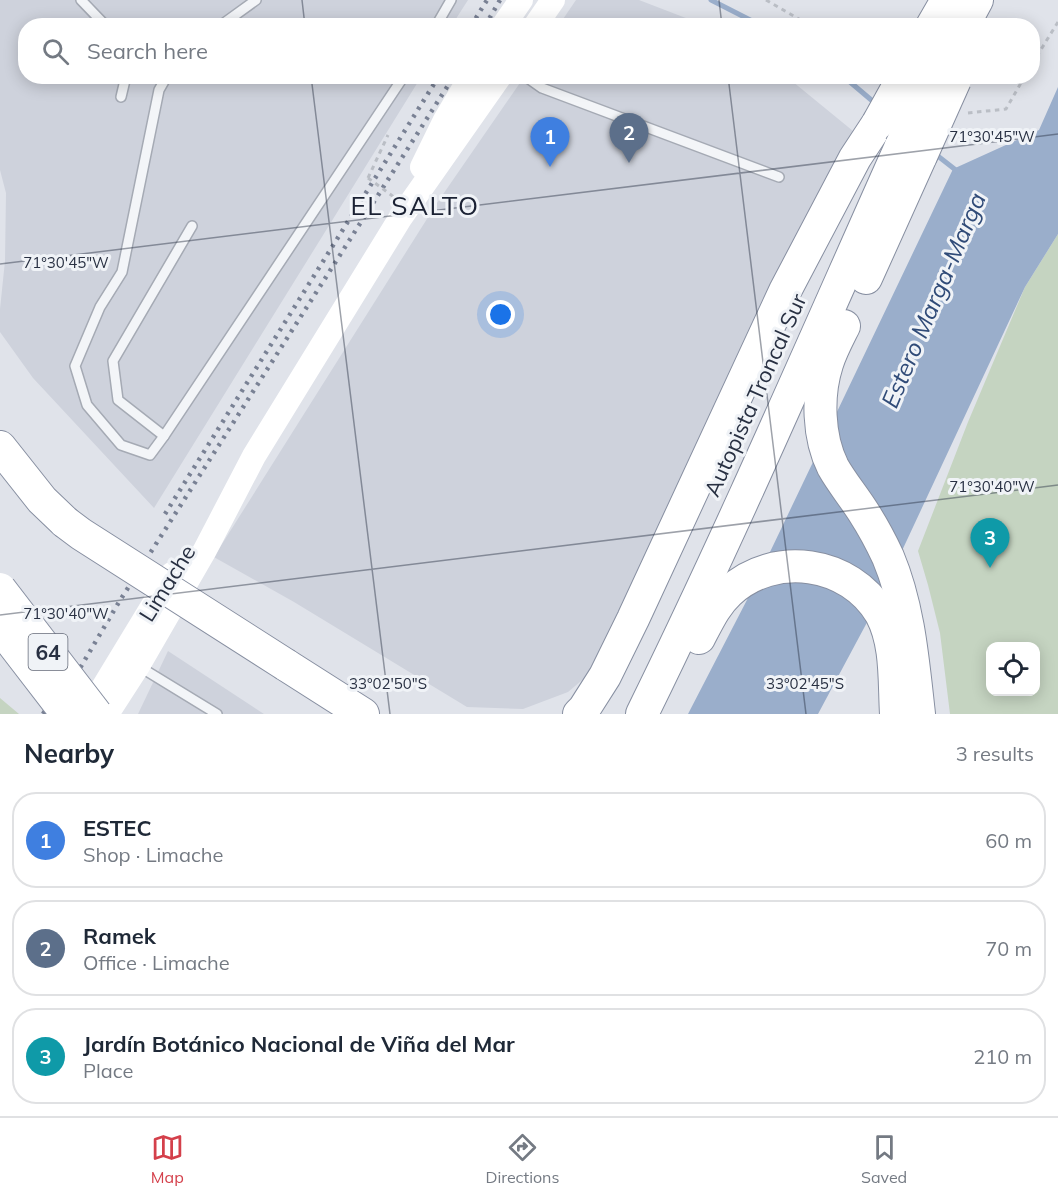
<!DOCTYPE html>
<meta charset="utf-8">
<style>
:root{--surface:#fff;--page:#f2f2f3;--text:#1f2937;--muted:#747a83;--line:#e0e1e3;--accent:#d4404b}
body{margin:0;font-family:Mulish,sans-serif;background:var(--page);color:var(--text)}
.controls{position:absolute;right:18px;bottom:18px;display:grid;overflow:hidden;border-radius:12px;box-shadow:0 3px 15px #0003}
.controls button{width:54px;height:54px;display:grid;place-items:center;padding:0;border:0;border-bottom:2px solid var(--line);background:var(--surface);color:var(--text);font:30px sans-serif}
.you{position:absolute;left:501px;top:315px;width:21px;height:21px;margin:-15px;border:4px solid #fff;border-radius:50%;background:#1a73e8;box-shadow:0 0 0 9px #1a73e833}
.badge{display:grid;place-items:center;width:39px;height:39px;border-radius:50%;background:var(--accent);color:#fff;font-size:20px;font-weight:700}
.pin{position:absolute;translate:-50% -50px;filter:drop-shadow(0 2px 3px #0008)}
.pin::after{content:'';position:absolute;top:32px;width:21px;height:18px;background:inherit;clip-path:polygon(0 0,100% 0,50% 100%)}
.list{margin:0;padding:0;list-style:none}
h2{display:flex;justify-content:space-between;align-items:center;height:78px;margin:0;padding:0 24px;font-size:26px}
h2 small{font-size:20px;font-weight:400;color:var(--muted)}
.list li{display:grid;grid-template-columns:39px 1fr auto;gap:18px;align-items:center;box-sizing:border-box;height:96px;margin:0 12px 12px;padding:0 12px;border:2px solid var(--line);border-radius:24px}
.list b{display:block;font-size:22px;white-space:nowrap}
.list p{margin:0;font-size:20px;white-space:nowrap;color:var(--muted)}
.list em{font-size:20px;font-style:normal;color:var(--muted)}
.icon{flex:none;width:33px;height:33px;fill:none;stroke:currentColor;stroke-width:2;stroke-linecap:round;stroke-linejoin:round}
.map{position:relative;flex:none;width:1058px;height:714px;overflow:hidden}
.search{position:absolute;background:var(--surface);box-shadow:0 3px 15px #0003;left:18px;right:18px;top:18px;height:66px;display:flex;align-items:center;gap:15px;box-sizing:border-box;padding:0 21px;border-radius:24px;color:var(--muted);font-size:22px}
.sheet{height:402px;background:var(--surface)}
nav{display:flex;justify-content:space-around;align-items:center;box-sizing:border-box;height:84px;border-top:2px solid var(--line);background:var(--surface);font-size:16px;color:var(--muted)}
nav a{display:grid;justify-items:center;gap:3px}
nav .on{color:var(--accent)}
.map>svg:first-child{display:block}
.built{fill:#ced2dc}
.green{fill:#c5d4c1;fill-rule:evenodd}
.water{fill:#9aaecb}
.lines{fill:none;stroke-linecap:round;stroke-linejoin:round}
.stream{stroke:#9aaecb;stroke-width:5}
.lane-casing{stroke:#a5aab4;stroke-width:12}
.highway-casing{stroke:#878fa1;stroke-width:34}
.path{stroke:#babec5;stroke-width:3;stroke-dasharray:4.5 4.5;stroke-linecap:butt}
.lane{stroke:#f3f5f8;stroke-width:9}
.secondary{stroke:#fff;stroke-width:24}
.highway{stroke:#fff;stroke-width:32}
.rail{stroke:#798194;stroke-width:4.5;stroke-dasharray:3 6;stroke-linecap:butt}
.highway-bridge-casing{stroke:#878fa1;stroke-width:34;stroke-linecap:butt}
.path-bridge{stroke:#babec5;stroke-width:3;stroke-dasharray:4.5 4.5;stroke-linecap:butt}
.highway-bridge{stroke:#fff;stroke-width:32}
.ticks{fill:none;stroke:#283042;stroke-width:1.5;stroke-opacity:0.45}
.labels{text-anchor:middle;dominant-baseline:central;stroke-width:6;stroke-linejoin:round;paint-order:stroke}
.shield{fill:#f0f3f7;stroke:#646a78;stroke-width:1.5}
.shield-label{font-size:21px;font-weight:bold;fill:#283042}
.street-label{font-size:22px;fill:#283042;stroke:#f0f3f7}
.water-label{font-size:24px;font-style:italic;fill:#304b78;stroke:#f0f3f7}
.quarter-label{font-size:26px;letter-spacing:1.5px;fill:#1a2133;stroke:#f0f3f7}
.ticks-label{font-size:15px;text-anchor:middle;fill:#283042;stroke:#f0f3f7;stroke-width:6;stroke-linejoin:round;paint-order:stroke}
</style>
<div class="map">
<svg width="1058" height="714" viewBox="0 0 1058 714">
<rect width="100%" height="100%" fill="#e0e3ea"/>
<g class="built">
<path d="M0,0h468l-16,25 -426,1v50l395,1 -267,431 -121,-130 -33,-46v-23l5,-48 1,-68 -6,-23z"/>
<path d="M576,0h63l65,25h-145z"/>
<path d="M524,77h263l66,54 -25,47 -234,492 -26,22 -45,17 -56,-2 -173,-105 -82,-46 5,-4 220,-349z"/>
<path d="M168,651l96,63h-126z"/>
</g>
<g class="green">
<path d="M1058,234v480h-108l-10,-81 -12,-48 -10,-34 50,-129 57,-135zM990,646h46v46h-46z"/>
<path d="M0,698l19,16h-19z"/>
</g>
<path class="water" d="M1058,87v147l-33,53 -146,313 -61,114h-130l61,-118 204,-427 86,-39z"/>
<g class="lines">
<g class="stream">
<path d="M711,0l51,26"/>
<path d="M843,76l33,28"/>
<path d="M934,153l23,18"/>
</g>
<g class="lane-casing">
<g id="lane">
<path d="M81,0l25,26"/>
<path d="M220,26l36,-26"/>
<path d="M436,26l15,-26"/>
<path d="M525,76l17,12 237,89"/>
<path d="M121,97l5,-21"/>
<path d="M192,226l-79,135 5,39 46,36 240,-360"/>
<path d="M164,436l-14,19 -29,-10 -34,-40 -12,-39 25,-59 22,-35 37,-182 8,-14"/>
<path d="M140,667l77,47"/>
</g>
</g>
<g class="highway-casing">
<g id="highway">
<path d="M932,26l15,-26"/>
<path d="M963,26l14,-26"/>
<path d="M866,278l55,-122"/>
<path d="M844,326c-6,12 -13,25 -17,38 -10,31 -9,73 6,103 9,16 21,30 31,46 9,14 17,29 24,44 21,50 25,104 31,157"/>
<path d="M0,447l42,53 23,22"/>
<path d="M699,638c9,-17 16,-33 30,-46 45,-42 121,-31 152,22 16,30 13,67 15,100"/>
<path d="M286,665l77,49"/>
<path d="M579,714l5,-5 21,-33 28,-57 152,-328 70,-133 23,-35"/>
<path d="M642,714c92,-187 174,-378 259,-568"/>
</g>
</g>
<g class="path">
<path d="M766,0l45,26"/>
<path d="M1032,64l26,-42"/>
<path d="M968,113l38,-4 19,-33"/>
<path d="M368,178l20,-43"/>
</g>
<use href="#lane" class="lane"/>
<g class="secondary">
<path d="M503,26l18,-26"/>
<path d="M535,26l18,-26"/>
<path d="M422,167l23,-47 26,-44"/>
<path d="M87,714l85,-140"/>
<path d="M107,714l31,-48 67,-116 49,-94 147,-239 99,-141"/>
</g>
<use href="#highway" class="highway"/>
<g class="rail">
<path d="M471,26l16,-26"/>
<path d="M485,26l15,-26"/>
<path d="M165,514l274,-438"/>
<path d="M43,714l11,-18"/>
<path d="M53,714l66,-112 335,-526"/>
</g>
<g class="highway-bridge-casing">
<g id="highway-bridge">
<path d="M878,123l26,-47"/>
<path d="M901,146l24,-51"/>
<path d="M921,156l34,-76"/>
<path d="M65,522l16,12 205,131"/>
<path d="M0,589l96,125"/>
<path d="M0,627l67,87"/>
</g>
</g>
<path class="path-bridge" d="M368,178l30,22"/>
<use href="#highway-bridge" class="highway-bridge"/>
</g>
<path class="ticks" d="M302,0l3,26M719,0l3,26M311,76l79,638M728,76l78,638M0,264l1058,-130M0,615l1058,-130"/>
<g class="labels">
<rect class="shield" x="28.5" y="634" width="39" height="36" rx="4.5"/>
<g class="shield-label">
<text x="48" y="652">64</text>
</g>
<g class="street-label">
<text transform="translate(755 395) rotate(-66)">Autopista Troncal Sur</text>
<text transform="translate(167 583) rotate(-58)">Limache</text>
</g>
<g class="water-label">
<text transform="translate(933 300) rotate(-67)">Estero Marga-Marga</text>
</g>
<g class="quarter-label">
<text x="415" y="205">EL SALTO</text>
</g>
</g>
<g class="ticks-label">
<text x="992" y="142">71°30'45"W</text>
<text x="66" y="268">71°30'45"W</text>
<text x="992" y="492">71°30'40"W</text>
<text x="66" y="619">71°30'40"W</text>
<text x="388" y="689">33°02'50"S</text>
<text x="805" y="689">33°02'45"S</text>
</g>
</svg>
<div class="controls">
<button><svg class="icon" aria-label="locate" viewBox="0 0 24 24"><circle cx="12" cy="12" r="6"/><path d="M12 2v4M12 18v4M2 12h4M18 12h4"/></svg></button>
</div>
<div class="you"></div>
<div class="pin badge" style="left:550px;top:167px;background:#3f7fe0">1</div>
<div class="pin badge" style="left:629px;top:163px;background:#5c6f8a">2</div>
<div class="pin badge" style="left:990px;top:568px;background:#0f9aa8">3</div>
<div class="search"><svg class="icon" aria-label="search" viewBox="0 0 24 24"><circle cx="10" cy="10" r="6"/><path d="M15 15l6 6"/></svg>Search here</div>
</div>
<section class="sheet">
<h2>Nearby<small>3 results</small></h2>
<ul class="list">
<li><span class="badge" style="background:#3f7fe0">1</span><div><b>ESTEC</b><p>Shop · Limache</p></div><em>60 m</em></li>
<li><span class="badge" style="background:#5c6f8a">2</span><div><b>Ramek</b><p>Office · Limache</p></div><em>70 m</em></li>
<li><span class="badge" style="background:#0f9aa8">3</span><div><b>Jardín Botánico Nacional de Viña del Mar</b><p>Place</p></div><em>210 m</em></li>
</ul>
</section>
<nav>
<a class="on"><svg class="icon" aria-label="map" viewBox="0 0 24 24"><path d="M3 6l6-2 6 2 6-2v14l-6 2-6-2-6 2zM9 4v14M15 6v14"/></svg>Map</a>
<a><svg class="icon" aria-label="directions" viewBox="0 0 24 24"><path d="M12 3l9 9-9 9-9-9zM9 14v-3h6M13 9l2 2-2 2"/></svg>Directions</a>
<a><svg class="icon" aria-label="saved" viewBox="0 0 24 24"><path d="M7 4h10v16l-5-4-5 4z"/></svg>Saved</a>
</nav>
